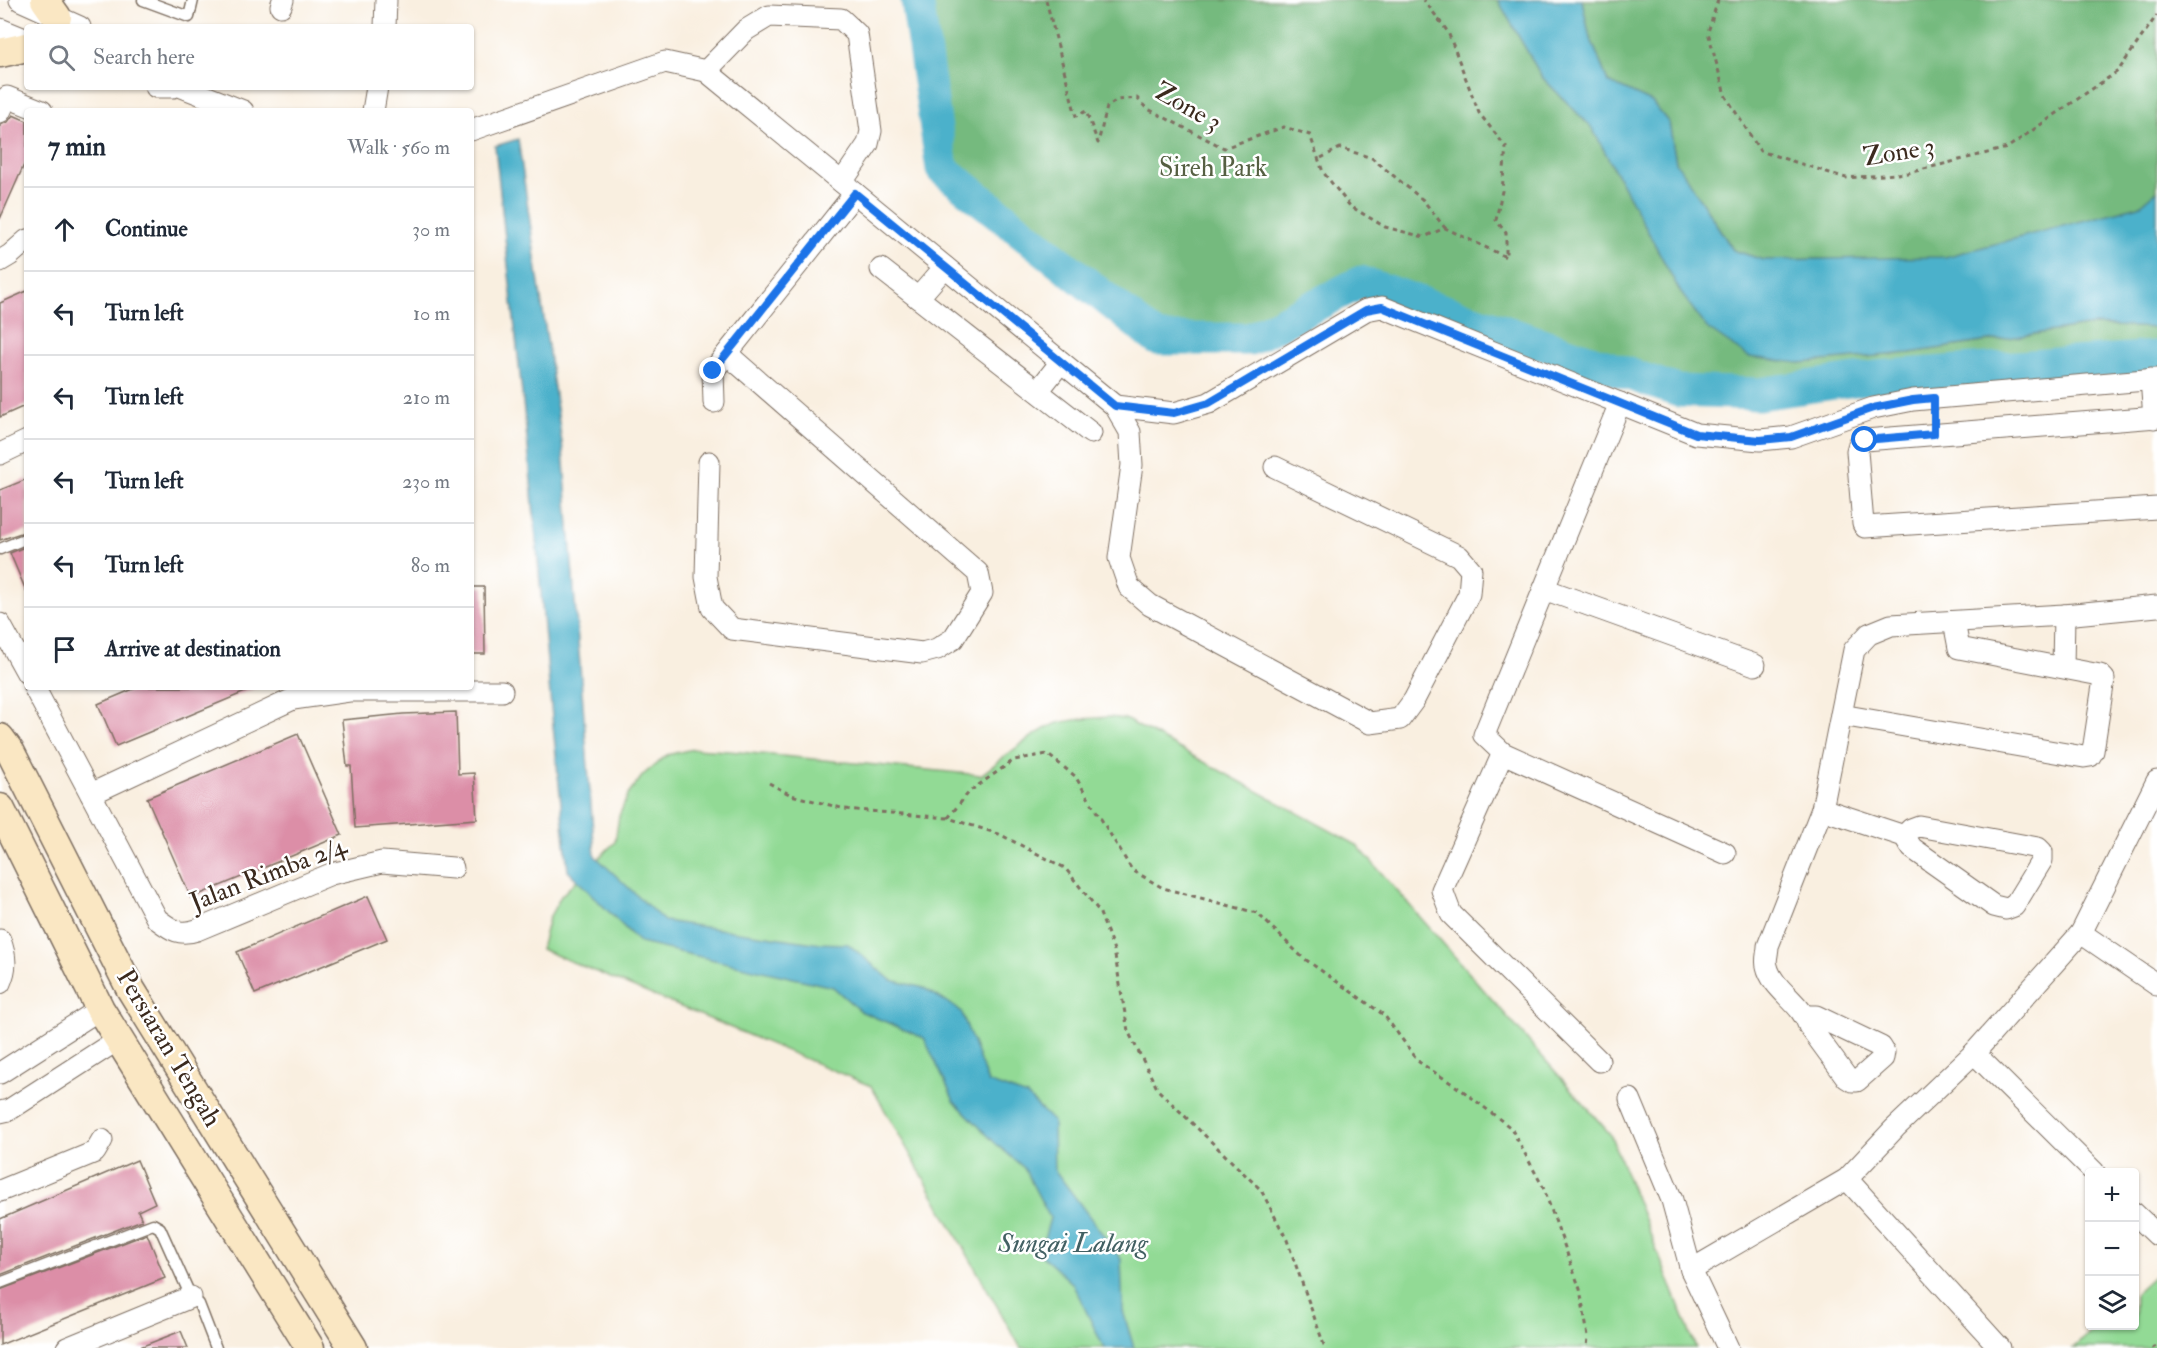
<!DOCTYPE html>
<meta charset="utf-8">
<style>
:root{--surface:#fff;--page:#f6f6f7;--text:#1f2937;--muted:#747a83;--line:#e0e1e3}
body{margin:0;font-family:"IM FELL Double Pica",serif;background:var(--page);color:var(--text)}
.controls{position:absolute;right:18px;bottom:18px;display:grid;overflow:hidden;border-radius:6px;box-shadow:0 2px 4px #0004}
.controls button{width:54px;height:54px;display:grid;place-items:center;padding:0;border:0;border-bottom:2px solid var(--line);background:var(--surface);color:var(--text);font:30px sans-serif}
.stop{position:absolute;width:18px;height:18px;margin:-14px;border:4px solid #1a73e8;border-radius:50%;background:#fff}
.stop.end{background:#1a73e8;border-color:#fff;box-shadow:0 2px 6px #0008}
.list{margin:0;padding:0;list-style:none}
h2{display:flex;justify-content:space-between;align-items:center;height:78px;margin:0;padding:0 24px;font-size:26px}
h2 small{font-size:20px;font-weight:400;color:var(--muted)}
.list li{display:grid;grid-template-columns:39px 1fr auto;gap:18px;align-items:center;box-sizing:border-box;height:84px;padding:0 24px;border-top:2px solid var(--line)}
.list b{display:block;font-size:22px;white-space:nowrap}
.list em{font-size:20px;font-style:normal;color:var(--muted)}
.icon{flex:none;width:33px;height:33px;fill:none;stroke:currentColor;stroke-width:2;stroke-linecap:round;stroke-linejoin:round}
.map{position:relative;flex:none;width:2157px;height:1348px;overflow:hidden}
.search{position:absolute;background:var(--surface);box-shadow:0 2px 4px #0004;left:24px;top:24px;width:450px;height:66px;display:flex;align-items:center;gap:15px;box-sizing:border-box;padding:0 21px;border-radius:6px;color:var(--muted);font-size:22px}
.panel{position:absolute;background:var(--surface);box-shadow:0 2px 4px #0004;left:24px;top:108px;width:450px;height:582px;border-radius:6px}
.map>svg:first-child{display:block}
.green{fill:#92da95;stroke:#66825a;stroke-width:1.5}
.forest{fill:#75ba7e;stroke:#58724e;stroke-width:1.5}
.water{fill:#4cb1cb;stroke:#446e74;stroke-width:1.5}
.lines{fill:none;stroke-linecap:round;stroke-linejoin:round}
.river{stroke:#4cb1cb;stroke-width:33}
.building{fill:#dc8ea7}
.lane-casing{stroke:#7e6f62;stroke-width:13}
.street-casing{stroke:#7e6f62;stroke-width:23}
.secondary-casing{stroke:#7e6f62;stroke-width:31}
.path{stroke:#7e6f62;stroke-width:3;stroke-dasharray:4.5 4.5;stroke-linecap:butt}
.lane{stroke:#fff;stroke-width:10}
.street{stroke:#fff;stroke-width:21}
.secondary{stroke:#fae7c3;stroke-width:28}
.route{stroke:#1a73e8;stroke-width:8}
.labels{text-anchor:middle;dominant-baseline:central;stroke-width:5;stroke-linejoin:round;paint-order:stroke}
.street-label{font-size:26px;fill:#3b2a1e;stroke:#fff}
.park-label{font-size:26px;fill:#555f42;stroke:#fff}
.water-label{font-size:27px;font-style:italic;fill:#426063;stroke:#fff}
</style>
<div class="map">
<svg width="2157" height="1348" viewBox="0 0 2157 1348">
<rect width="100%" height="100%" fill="#fff"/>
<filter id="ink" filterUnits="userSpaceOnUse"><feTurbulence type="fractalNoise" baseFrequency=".0167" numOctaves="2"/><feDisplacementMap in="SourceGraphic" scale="12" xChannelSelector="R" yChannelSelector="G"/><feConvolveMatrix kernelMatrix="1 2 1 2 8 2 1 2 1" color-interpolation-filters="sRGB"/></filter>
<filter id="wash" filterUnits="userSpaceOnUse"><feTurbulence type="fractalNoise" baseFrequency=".008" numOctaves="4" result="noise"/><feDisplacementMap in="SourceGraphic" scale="24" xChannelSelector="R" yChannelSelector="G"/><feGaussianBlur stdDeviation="1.35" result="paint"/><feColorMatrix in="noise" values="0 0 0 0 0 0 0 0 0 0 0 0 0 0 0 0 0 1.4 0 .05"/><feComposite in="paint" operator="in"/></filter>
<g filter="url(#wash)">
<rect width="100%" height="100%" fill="#f9efe0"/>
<g class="green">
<path d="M1109,717l16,2 232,126 253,289 86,214h-675l-150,-262 -330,-137 8,-31 12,-22 54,-54 4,-26 9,-21 15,-20 24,-20 26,-6 36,2 252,24c20,-15 55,-45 77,-52 17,-4 34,-5 51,-6z"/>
<path d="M2157,1273v75h-84l25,-22h36l1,-33z"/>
</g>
<g class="forest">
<path d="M917,0h581l44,77 50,51 89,165 118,70 110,-10 184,-28 64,3v29l-281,20 -117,17 -81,-3 -317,-108 -111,56h-93l-215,-170z"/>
<path d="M1582,0h575v191l-17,15 -195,52 -182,2 -30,-10 -57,-88 -7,-39 -17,-21 -44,-20 -19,-48z"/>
</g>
<g class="water">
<path d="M1498,0h84l7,34 19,48 44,20 17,21 7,39 57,88 30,10 182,-3 194,-51 18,-15v137l-64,-3 -184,28 -110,10 -50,-6 -42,-29 -26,-35 -89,-165 -50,-51z"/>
<path d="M518,139l45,311 32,406 69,65 150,22 34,1 43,36 33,8 37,23 27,71 39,14 26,25 1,48 67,90 2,52 11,37h-30l-31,-64 -33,-30 10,-36 -26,-50 -30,-26 -40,-41 -30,-63 -64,-27 -27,-24 -193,-44 -72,-72 -17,-164 -23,-259 -33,-302z"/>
</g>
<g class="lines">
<path class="river" d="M917,0l25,169 215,170h93l111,-57 317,109 81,3 117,-17 281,-20"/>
</g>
<g id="blocks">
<g class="building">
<path d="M13,115l14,6v37l-27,61v-94l8,-3z"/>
<path d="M27,291v114l-27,12v-114z"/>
<path d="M27,479v52l-27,9v-50z"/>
<path d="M27,546v47l-17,-40z"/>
<path d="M471,587h13l1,67h-14z"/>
<path d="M138,687h119l-141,59 -18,-42z"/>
<path d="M456,712l2,62 16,-1 3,46 -122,9 -4,-62h-4l-5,-46 61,-6z"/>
<path d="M298,734l44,101 -151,63 -44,-100z"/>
<path d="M368,896l19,43 -132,55 -18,-42z"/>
<path d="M137,1160l18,43 -17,8 4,9 -142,55v-56z"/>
<path d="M147,1234l18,44 -165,67v-55z"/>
<path d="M181,1331l7,17h-48v-1z"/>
</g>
</g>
</g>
<g filter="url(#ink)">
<use href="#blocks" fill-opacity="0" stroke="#7e6f62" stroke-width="1.5"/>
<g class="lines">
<g class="lane-casing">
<g id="lane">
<path d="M143,0l46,17 4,-17"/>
<path d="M0,549l27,-11"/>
<path d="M0,1283l153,-59 7,4 31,69 8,7 17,44"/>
</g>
</g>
<g class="street-casing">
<g id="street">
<path d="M20,0l60,27"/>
<path d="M281,6l2,-6"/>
<path d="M385,27l1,-27"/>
<path d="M0,29l27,11"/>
<path d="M706,71l40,-41 23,-14 72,3 16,15 14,97 -3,13 -26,38"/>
<path d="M156,87h17"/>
<path d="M182,87l61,24"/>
<path d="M373,111l4,-24"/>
<path d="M0,112l7,-15 35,14"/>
<path d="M471,130l194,-68 41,9 409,335 15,26 2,33 -13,93 10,29 21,18 220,118 30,-4 14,-19 55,-106 2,-24 -12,-14 -184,-89"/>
<path d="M0,261l10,-6 17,-15"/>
<path d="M881,269l210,164"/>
<path d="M918,298l27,-31"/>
<path d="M2151,379l3,39"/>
<path d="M1038,391l23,-29"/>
<path d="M714,402l-1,-31 142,-178"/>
<path d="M1620,403l-136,332 19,18 222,100"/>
<path d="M1115,406l59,7 35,-10 157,-93 16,-3 314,127 64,6 31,-3 82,-29 40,-8 244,-21"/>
<path d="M2157,417l-292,23 -6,4 -2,7 6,73 2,3 292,-19"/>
<path d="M0,454l27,-13"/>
<path d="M709,462l-3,115 6,31 20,21 190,24 15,-4 16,-10 29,-46 -4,-20 -251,-219"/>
<path d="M1544,589l211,76"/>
<path d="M0,624l27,49"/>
<path d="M2063,667l1,-52"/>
<path d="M34,687l123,232c15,11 22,17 40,11l134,-56 51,-12 71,6"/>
<path d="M1841,715l243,42 6,-1 3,-5 11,-72 -4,-4 -141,-27 -5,-26"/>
<path d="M1503,753l-61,137 9,24 148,147"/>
<path d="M91,794l202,-95 56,-8h153"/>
<path d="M1822,809l82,27 8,12 82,58 12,3 8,-3 28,-46v-8l-4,-4 -119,-22 -8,3 -7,7"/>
<path d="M2081,933l76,52"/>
<path d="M0,940c6,16 7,28 0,43"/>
<path d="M1806,1016h10l65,31 3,5 -1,6 -26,23h-5l-5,-3 -38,-52c-7,-23 -37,-37 -42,-60 -2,-5 1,-14 1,-20l54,-137 32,-159 15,-16 22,-9 173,-10 93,-9"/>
<path d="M1974,1053l120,119"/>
<path d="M0,1073l100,-64"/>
<path d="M1630,1099l42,101 19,70 37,78"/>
<path d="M0,1112l9,-2 110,-71"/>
<path d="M1847,1179l153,169"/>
<path d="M0,1191l95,-39 7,-12"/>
<path d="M2134,1213l23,22"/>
<path d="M1691,1270l156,-91 48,-51 79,-75 107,-120 76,-152"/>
<path d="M67,1348l124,-51"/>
</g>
</g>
<g class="secondary-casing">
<g id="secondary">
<path d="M45,0l12,17"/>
<path d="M0,53l27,-6"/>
<path d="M0,738l11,15 119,235 223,360"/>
<path d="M0,808l100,201 210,339"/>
</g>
</g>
<g class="path">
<path d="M1046,0l30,116 10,-5 12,32 9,-36 10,-7 20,-2 9,10 78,40 60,-21 26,8 13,37 27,34 35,21 39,10 21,-9 61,29v-24l-10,-13 6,-29 4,-44 -27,-34 -31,-81 -24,-32"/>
<path d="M1718,0l-10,32 17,63 35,56 86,27 62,-5 99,-25 111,-77 39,-56"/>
<path d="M1321,158l19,-10 32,10 51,42 22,28"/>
<path d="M769,783l22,12 54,14 103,9 51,16 66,34 34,43 15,39 14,81 30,59 103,100 26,50 38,108"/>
<path d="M948,818l22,-27 44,-31 33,-6 28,22 57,94 31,18 94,25 45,44 82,58 35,47 44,29 48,37 32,59 37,102 8,47 -1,12"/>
<path d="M2152,1348l5,-2"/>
</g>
<use href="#lane" class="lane"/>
<use href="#street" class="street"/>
<use href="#secondary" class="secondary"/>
</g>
</g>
<g class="lines" filter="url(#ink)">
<path class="route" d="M713,371l142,-178 260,213 59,7 35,-10 157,-93 16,-3 314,127 64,6 31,-3 82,-29 40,-8 21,-2v36l-69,6"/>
</g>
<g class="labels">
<g class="street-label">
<text transform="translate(1188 107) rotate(30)">Zone 3</text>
<text transform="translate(1899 152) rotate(-9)">Zone 3</text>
<text transform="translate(268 874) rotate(-21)">Jalan Rimba 2/4</text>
<text transform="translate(169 1048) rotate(59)">Persiaran Tengah</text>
</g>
<g class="park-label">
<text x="1213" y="168">Sireh Park</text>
</g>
<g class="water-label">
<text x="1073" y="1243">Sungai Lalang</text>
</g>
</g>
</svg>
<div class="controls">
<button>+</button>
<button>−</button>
<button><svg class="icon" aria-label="layers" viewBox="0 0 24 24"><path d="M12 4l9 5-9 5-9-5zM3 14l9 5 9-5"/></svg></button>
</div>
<div class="stop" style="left:1865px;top:440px"></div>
<div class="stop end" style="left:713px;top:371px"></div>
<div class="search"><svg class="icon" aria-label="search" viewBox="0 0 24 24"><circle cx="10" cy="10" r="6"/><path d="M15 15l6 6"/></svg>Search here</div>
<section class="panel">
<h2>7 min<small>Walk · 560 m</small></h2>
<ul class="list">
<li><svg class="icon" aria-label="ahead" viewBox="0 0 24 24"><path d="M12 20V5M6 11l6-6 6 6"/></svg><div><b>Continue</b></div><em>30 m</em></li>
<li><svg class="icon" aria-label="left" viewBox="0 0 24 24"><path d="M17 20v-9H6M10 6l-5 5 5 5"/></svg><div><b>Turn left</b></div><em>10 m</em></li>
<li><svg class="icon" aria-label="left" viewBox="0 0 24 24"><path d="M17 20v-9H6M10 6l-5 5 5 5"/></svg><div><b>Turn left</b></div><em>210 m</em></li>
<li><svg class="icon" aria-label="left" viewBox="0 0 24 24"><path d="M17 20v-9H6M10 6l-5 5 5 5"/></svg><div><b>Turn left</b></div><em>230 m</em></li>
<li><svg class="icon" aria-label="left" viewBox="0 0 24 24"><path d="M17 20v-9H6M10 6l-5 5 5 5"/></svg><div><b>Turn left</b></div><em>80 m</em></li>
<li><svg class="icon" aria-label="arrive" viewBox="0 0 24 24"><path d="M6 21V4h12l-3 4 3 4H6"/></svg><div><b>Arrive at destination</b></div></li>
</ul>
</section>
</div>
